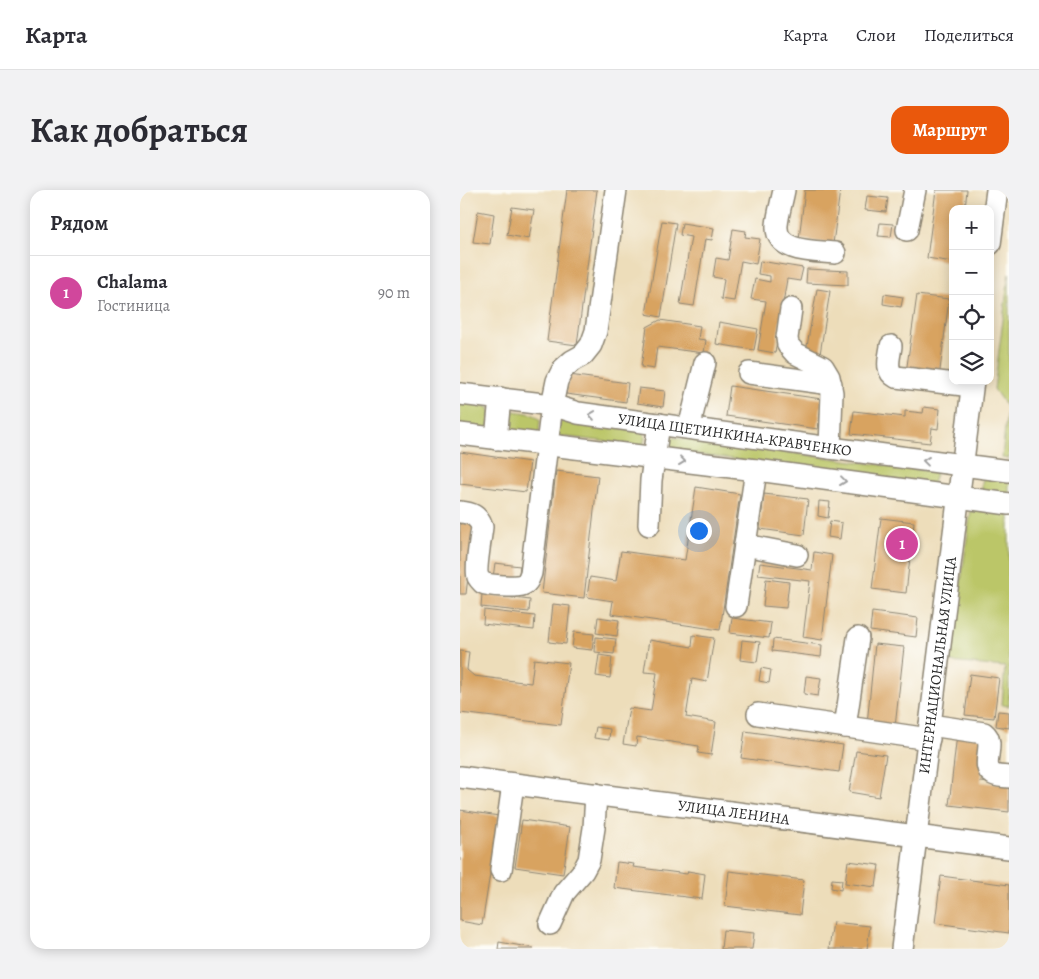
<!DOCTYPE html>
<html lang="ru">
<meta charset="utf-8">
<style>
:root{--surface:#fff;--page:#f2f2f3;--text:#2b2b33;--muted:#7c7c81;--line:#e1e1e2;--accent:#ea580c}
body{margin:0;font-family:Alegreya,serif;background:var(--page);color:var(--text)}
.controls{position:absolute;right:15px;top:15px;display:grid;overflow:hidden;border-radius:10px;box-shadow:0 2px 12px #0003}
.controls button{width:45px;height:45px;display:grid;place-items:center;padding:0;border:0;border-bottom:1px solid var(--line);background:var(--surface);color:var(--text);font:25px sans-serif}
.you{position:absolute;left:238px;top:340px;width:18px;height:18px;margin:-12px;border:4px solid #fff;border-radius:50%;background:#1a73e8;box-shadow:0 0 0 8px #1a73e833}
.badge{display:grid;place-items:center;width:32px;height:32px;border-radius:50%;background:var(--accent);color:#fff;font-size:16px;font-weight:700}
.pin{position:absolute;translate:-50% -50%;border:2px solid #fff;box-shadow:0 1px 5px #0006}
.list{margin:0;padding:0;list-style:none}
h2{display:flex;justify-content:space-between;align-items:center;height:65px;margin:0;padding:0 20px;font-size:21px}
h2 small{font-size:16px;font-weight:400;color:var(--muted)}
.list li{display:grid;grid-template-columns:32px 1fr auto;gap:15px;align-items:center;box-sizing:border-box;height:75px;padding:0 20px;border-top:1px solid var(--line)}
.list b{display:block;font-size:19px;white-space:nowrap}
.list p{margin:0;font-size:16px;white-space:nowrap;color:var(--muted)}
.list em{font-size:16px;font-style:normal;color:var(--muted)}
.icon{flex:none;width:28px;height:28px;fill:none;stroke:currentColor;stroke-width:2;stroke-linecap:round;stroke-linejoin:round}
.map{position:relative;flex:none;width:549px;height:759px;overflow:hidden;border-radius:15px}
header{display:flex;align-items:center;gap:30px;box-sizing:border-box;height:70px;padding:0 25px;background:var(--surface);border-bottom:1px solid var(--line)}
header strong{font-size:24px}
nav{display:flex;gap:28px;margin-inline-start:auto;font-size:18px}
.intro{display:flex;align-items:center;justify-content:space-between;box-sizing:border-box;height:120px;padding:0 30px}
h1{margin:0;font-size:35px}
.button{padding:12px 22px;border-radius:15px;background:var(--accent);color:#fff;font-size:18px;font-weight:700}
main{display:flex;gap:30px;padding:0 30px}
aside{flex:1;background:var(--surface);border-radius:15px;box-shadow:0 2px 12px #0003}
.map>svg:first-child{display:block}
.green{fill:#bbc668;stroke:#73784a}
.building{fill:#d8a361}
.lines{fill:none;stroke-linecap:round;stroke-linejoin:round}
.minor-casing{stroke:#8c8472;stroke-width:24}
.minor{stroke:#fff;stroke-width:21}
.oneway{stroke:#a0a0a0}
.labels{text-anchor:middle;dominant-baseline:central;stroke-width:4;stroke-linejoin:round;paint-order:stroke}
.street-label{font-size:15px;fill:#2b2b2b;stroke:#fdfcf7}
</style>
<header>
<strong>Карта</strong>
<nav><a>Карта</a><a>Слои</a><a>Поделиться</a></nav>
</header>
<div class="intro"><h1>Как добраться</h1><a class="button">Маршрут</a></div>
<main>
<aside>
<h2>Рядом<small></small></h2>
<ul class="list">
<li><span class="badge" style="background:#d1479c">1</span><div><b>Chalama</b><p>Гостиница</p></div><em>90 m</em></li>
</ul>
</aside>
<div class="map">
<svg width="549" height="759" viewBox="0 0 549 759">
<rect width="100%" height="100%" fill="#fdfcf7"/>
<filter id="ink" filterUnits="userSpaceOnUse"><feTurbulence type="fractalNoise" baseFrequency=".02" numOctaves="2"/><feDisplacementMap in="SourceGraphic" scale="10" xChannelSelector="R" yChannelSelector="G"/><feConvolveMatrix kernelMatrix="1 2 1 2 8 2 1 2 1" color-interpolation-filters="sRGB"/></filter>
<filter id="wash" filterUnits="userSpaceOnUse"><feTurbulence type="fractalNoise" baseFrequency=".0096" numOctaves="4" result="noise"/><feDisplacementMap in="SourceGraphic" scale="20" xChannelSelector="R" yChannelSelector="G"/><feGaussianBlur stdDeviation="1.12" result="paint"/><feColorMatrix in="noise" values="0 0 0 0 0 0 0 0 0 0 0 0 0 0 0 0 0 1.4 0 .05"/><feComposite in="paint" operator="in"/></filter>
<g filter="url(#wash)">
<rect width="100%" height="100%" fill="#edddba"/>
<g class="green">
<path d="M549,83v186l-7,-1 5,-50 -13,-19z"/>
<path d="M0,209l28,8 3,5 -3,16h-28z"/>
<path d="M54,221c9,2 20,1 26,9l-1,14 -28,1 -8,-13 4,-8z"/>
<path d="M104,229l80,13 1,6 -2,8 -85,-10 1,-12z"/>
<path d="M211,247l265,35 -3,13 -263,-34v-9z"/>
<path d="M549,284v27l-27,-10v-9l2,-5z"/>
<path d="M511,319l38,5v192l-7,-1 3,-38 -55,-5z"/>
</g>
<g id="blocks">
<g class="building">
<path d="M107,0h30l-20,155 -30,-4z"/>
<path d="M345,0h35l-7,54 -34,-5z"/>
<path d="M476,0h31l-2,19h-12v53l-26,-4z"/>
<path d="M407,6l21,2 -2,14 -21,-2z"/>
<path d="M52,17l22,3 -5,29 -22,-4z"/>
<path d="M18,21l16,3 -4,30 -17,-2z"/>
<path d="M202,31l14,2 -15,94 -15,-3z"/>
<path d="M222,33l32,5 -2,12 -7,-1 -11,67 -14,-2 11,-67 -11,-2z"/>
<path d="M420,33l13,1 -2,13 -13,-1z"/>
<path d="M273,39l13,2 -1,6 15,2 -4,25 -15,-3 -7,40 -13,-2 3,-20 -11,-2 3,-19 12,2z"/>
<path d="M300,71l43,7 -3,13 -13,-2 -12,74 -17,-3 8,-49 -15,-2 4,-20 15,3v-6l-12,-2z"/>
<path d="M347,79l41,2v14l-42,-2z"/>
<path d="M357,99l13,2 -10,63 -14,-2z"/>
<path d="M424,104l19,3 -2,10 -18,-3z"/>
<path d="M457,105l32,4 -10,79 -33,-5z"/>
<path d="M200,130l40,6 -2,13 8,1 -2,13 -47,-6 -3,22 -13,-2 6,-40z"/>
<path d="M259,132l39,7 -4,21 -38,-6z"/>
<path d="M109,185l59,8 -2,19 -60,-8z"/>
<path d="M270,196l92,13 -4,30 -92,-13z"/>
<path d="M179,198l26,3 -2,16 -26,-4z"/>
<path d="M464,217l16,2 -2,20 -6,-1 -2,15 -79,-9 3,-23 51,6v-6l18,2z"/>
<path d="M0,262l70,10 -4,30 -66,-8z"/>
<path d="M96,281l42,5 -14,122 -42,-5z"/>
<path d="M236,297l44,7 -20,136 -109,-16 2,-13 -26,-4 3,-20 26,4 5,-30 64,9z"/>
<path d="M304,304l44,5 -4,36 -44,-6z"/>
<path d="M359,311l11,1 -2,16 -10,-2z"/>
<path d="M421,328l33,4 -8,71 -34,-4z"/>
<path d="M370,331l12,2 -2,16 -12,-2z"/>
<path d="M0,332l14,2 -8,70h-6z"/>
<path d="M354,362l18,3 -10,85 -19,-3 7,-56 -52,-6 2,-12 52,7z"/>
<path d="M35,373l25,3 -2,15 -25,-3z"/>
<path d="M306,389l23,3 -3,26 -23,-2z"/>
<path d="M22,404l48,6 -1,12 -48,-5z"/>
<path d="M93,414l17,2 -4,38 -17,-2z"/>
<path d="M24,420l51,6 -1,14 -51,-6z"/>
<path d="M412,422l46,6 -2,19 -46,-6z"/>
<path d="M138,427l21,3 -2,16 -21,-3z"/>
<path d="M272,428l39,5 -2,15 -39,-5z"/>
<path d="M114,442l20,2 -2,16 -20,-2z"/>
<path d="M233,445l21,3 -7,44 -15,-3 -6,38 30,5 -5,33 -13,-2 1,-7 -62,-9 -1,9 -13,-2 6,-36 22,3 6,-38 -13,-1 5,-32 43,7z"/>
<path d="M136,447l20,2 -2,15 -19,-2z"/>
<path d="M313,449l49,6 -1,12 -49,-6z"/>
<path d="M282,450l18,2 -3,20 -17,-2z"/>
<path d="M415,454l29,3 -9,80 -28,-3z"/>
<path d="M0,461l9,1 -2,18 7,6 57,7 3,-24 35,4 -8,62 -101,-12z"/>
<path d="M139,465l13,2 -2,21 -14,-2z"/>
<path d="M301,478l10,2 -2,13 -10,-2z"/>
<path d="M510,484l29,4 -5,40 -29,-3z"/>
<path d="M346,486l15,2 -3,18 -14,-2z"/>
<path d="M538,521l11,1v16l-13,-2z"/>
<path d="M136,537l14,2 -1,11 -15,-2z"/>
<path d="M285,541l98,14 -4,27 -98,-14z"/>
<path d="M497,544l29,4 -5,44 28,3v27l-60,-7z"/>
<path d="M396,561l30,4 -7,42 -30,-5z"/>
<path d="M0,620l39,6 -17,109 -22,-4z"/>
<path d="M62,630l48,7 -7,47 -48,-7z"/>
<path d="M388,671l31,4 -3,22 -31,-4z"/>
<path d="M157,672l17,2 -1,3 54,7 1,-3 17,3 -3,25 -88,-11z"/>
<path d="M269,681l75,9 -4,35 -75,-9z"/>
<path d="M481,686l68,9v48l-74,-10z"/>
<path d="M372,689l10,1 -1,10 -10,-2z"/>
<path d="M373,732l37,4 -3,23h-38z"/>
<path d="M263,740l31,3 -2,16h-31z"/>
<path d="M39,752l35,6v1h-36z"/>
</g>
</g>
</g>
<g filter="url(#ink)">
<use href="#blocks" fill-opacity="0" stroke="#8c8472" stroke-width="1"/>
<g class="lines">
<g class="minor-casing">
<g id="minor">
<path d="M324,0c-2,11 -6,24 -7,35 -2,28 38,26 58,28"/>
<path d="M447,40l8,-40"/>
<path d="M530,54l7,-54"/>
<path d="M331,119l-4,29 1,7 7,8 28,14 6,10 3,16 -2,55"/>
<path d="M431,156c-1,10 -7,25 5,31l76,9"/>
<path d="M289,183l82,11"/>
<path id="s1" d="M0,204l92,11 26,8 252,35 179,23"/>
<path d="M229,238l16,-65"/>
<path d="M0,244l296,36 202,27 51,7"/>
<path d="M36,249l4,-41"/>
<path d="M0,322c11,1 18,3 22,15 -1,9 -7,43 -4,50 1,2 4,5 5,6 6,3 34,4 39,2 6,-2 7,-7 9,-12l21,-168 5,-24 6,-12 9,-8 11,-6 8,-10 5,-14 20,-141"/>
<path d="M189,335l2,-45 8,-56"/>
<path d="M285,355l52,10"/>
<path d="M276,416l20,-136"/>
<path d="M298,524l171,25"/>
<path d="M470,535l54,8c13,10 -5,33 9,41 4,3 11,2 16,3"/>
<path d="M385,537l13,-89"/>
<path id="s2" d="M0,587l549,71"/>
<path d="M41,680l12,-86"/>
<path d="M90,734l14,-31 19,-22 6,-11 5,-32 2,-34"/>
<path id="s3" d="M442,759l71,-568"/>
</g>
</g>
<use href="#minor" class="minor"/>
</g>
<defs><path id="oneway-chevron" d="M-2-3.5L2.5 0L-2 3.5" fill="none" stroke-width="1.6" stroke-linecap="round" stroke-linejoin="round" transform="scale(1.25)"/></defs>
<g class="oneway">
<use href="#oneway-chevron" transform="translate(132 225) rotate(-172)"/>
<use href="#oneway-chevron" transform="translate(222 271) rotate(7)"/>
<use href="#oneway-chevron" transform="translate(466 271) rotate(-173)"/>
<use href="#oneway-chevron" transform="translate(383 291) rotate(7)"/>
</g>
</g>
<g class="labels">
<g class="street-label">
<text stroke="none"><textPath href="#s1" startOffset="278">УЛИЦА ЩЕТИНКИНА-КРАВЧЕНКО</textPath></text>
<text stroke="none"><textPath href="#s3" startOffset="286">ИНТЕРНАЦИОНАЛЬНАЯ УЛИЦА</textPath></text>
<text stroke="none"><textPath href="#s2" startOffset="276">УЛИЦА ЛЕНИНА</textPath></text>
</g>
</g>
</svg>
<div class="controls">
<button>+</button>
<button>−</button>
<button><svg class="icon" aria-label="locate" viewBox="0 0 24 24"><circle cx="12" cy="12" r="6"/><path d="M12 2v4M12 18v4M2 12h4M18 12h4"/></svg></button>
<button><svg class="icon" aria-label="layers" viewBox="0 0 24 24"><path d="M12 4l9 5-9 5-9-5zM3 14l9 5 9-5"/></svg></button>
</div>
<div class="you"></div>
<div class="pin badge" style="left:442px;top:354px;background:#d1479c">1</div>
</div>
</main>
